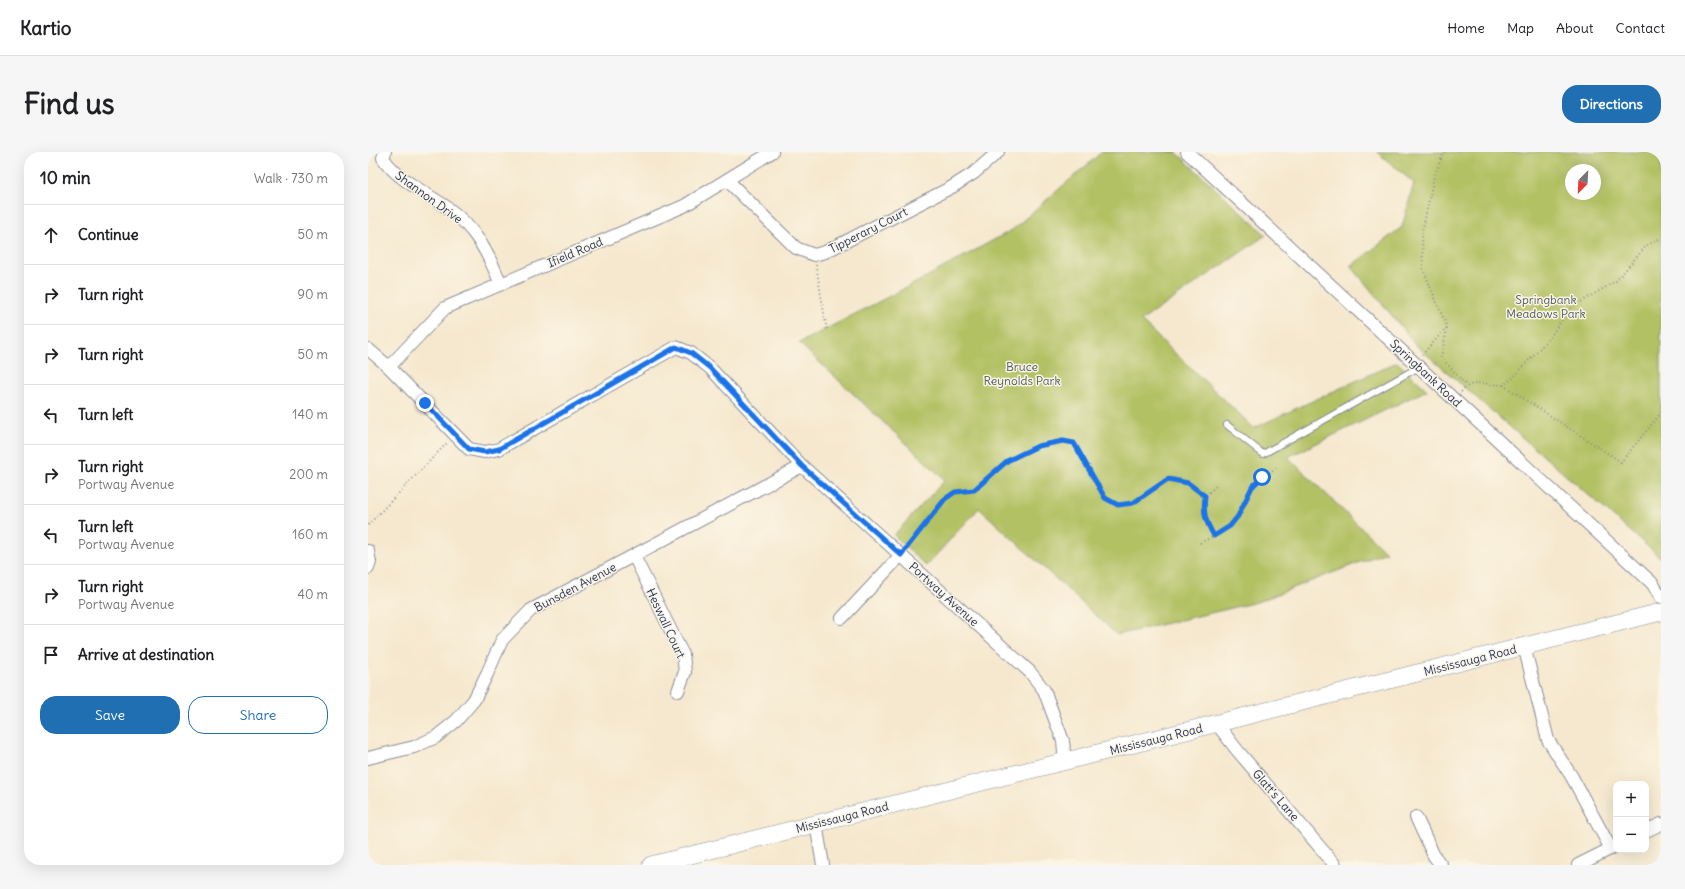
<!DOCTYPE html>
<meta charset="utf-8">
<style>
:root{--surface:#fff;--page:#f6f6f6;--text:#202124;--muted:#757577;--line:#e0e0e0;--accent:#1f6fb2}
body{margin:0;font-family:Delius,sans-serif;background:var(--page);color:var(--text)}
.controls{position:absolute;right:12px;bottom:12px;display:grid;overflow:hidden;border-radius:8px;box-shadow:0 4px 16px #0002}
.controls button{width:36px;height:36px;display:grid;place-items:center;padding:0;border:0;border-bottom:1px solid var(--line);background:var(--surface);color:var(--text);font:20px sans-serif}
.compass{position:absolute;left:1197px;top:12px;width:36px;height:36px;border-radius:50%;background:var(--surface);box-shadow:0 4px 16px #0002;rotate:204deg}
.stop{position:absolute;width:12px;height:12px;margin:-9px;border:3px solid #1a73e8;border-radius:50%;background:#fff}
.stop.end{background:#1a73e8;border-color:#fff;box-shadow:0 1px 4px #0008}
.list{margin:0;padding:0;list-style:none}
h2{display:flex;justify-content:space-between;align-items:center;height:52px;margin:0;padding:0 16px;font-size:17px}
h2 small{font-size:13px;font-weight:400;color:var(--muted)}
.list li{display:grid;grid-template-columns:26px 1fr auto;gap:12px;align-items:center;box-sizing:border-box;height:60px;padding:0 16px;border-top:1px solid var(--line)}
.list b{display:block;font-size:15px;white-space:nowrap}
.list p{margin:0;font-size:13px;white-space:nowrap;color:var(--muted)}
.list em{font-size:13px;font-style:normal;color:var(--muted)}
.actions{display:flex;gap:8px;padding:12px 16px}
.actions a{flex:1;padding:9px 0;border:1px solid var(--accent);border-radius:16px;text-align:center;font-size:14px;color:var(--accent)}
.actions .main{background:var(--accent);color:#fff}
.icon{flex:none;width:22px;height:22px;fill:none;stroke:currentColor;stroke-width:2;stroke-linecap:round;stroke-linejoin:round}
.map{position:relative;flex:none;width:1293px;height:713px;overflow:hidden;border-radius:16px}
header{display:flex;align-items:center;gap:24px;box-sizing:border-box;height:56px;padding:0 20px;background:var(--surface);border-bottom:1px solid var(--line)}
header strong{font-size:19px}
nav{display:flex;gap:22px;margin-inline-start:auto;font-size:14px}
.intro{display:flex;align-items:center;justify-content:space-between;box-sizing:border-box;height:96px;padding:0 24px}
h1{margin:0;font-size:28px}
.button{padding:10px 18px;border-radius:16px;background:var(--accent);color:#fff;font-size:14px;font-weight:700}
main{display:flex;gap:24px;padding:0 24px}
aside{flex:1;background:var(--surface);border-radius:16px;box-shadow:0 4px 16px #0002}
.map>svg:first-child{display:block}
.green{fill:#b2c164;stroke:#667861;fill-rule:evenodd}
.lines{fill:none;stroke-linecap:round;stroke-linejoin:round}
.lane-casing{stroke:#888c96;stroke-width:8}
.street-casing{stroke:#888c96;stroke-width:14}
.secondary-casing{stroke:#888c96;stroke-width:18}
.path{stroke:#888c96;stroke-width:2;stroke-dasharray:1 3;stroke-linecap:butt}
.lane{stroke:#fff;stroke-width:6}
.street{stroke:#fff;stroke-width:12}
.secondary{stroke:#fff;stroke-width:17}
.route{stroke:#1a73e8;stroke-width:5}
.labels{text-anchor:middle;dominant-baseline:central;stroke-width:3;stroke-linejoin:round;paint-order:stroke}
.street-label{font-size:12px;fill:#1b2f5e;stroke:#fcf5e5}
.park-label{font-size:12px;fill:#485b60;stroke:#fcf5e5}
</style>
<header>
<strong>Kartio</strong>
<nav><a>Home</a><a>Map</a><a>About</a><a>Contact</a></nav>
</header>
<div class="intro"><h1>Find us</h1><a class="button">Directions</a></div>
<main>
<aside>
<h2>10 min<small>Walk · 730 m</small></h2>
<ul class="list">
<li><svg class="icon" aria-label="ahead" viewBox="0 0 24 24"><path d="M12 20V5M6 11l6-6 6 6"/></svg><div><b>Continue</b></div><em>50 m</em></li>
<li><svg class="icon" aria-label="right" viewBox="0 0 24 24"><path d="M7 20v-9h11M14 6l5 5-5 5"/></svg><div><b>Turn right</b></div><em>90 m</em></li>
<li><svg class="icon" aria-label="right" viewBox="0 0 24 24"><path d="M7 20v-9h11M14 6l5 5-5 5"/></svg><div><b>Turn right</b></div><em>50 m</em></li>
<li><svg class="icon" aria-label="left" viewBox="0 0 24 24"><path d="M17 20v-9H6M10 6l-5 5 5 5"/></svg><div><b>Turn left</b></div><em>140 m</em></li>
<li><svg class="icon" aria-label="right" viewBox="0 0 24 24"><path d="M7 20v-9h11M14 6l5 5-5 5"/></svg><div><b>Turn right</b><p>Portway Avenue</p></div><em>200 m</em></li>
<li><svg class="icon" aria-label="left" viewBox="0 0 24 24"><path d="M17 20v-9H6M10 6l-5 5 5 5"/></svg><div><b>Turn left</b><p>Portway Avenue</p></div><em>160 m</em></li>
<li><svg class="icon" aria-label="right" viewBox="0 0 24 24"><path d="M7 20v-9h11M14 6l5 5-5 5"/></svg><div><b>Turn right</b><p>Portway Avenue</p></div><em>40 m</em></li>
<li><svg class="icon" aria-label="arrive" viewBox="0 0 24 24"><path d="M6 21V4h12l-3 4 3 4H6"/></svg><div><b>Arrive at destination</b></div></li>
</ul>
<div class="actions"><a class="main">Save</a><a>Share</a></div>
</aside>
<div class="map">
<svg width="1293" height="713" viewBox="0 0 1293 713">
<rect width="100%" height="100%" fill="#fcf5e5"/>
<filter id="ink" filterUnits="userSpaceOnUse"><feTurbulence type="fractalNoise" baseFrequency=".025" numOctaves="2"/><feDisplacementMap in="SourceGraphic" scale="8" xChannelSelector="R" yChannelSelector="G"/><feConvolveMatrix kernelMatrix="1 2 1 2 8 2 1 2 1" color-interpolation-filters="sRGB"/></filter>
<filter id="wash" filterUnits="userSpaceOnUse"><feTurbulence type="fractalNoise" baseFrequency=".012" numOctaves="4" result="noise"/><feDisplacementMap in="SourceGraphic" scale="16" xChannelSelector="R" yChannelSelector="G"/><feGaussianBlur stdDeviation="0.9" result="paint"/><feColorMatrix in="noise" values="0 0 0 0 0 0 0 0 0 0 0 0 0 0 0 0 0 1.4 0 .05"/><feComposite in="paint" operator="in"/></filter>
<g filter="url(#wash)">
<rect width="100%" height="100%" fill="#f5e8ce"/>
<g class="green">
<path d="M734,0h74l90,83 -125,86 113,107 143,-66 30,28 -139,67 98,95 -129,50 -140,33 -138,-127 -53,58 -32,-31 51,-55 -146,-137 120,-62 93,-51z"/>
<path d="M1009,0h284v406l-244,-212 -66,-80 51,-39 12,-44zM1203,18h24v24h-24z"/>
</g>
</g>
<g filter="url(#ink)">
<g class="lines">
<g class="lane-casing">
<path id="lane" d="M859,273l36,29 156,-87"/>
</g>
<g class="street-casing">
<g id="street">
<path d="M17,0l-2,6c15,22 40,33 62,48 30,21 42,45 56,78"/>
<path d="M819,0l465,431 9,14"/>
<path d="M359,28l69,68 18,7 11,-3 127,-65 22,-14 24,-21"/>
<path d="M0,197l21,18 80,82 16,3 14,-3 177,-102 15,6 19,15 92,98 228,206 14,18 19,51 2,21"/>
<path d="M21,215l56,-59 239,-102 88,-54"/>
<path d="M0,399l2,11 -2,6"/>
<path d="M266,404l49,99 2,17 -7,19"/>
<path d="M474,466l59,-63"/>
<path d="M1156,494l24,94 24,37 39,72"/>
<path d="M849,572l20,26 98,115"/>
<path d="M0,606l46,-11 22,-10 20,-16 18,-21 13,-26 15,-34 29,-30 271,-144"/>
<path d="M1048,665l18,39 7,9"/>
<path d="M448,672l7,41"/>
<path d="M1278,679l15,-7"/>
<path d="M1210,713l38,-19"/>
</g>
</g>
<g class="secondary-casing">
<path id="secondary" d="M283,713l1010,-253"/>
</g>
<g class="path">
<path d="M448,113l11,66"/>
<path d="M1079,177l-6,28 25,28"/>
<path d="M1054,203l25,-28 -24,-58 -1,-36 12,-57 10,-24"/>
<path d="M1135,233l118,77 40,-49"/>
<path d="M1093,240c12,-14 25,-7 42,-7l9,-6 39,-43 13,-20 8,-9 44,-26 31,-36 14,-7"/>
<path d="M837,344c-2,18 0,24 9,40l16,-10 8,-10 14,-29 10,-10 14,-9"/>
<path d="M0,373l80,-83"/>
<path d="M832,391l14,-7"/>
<path d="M540,394l37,-47 10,-6 19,-3 33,-29 31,-15 25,-5 11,2 31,54 13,8 15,-2 35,-24 20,4 17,13 11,-10"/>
</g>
<use href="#lane" class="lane"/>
<use href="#street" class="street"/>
<use href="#secondary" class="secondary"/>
</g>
</g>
<g class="lines" filter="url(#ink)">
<path class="route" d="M57,251l44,46 16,3 14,-3 177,-102 15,6 19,15 92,98 99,89 44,-56 10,-7 19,-2 33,-29 31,-15 25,-5 11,2 31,55 13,7 15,-2 35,-24 20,4 17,13c-2,18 0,24 9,40l16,-10 8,-10 14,-29 10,-10"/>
</g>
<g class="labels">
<g class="street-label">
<text transform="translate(61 45) rotate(36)">Shannon Drive</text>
<text transform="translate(500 78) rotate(-27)">Tipperary Court</text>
<text transform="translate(207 100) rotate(-23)">Ifield Road</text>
<text transform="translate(1058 221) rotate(43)">Springbank Road</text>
<text transform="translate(207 435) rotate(-28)">Bunsden Avenue</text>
<text transform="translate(576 442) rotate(42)">Portway Avenue</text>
<text transform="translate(298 471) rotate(65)">Heswall Court</text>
<text transform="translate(1102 508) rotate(-14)">Mississauga Road</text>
<text transform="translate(788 587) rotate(-14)">Mississauga Road</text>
<text transform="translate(908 643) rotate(49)">Glatt's Lane</text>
<text transform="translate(474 665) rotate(-14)">Mississauga Road</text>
</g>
<g class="park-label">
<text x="1178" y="147">Springbank<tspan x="1178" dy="14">Meadows Park</tspan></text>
<text x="654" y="214">Bruce<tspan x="654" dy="14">Reynolds Park</tspan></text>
</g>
</g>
</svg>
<div class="controls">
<button>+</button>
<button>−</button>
</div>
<svg class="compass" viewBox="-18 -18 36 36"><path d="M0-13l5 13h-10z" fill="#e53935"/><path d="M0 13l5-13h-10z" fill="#757577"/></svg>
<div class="stop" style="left:894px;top:325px"></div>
<div class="stop end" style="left:57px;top:251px"></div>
</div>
</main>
